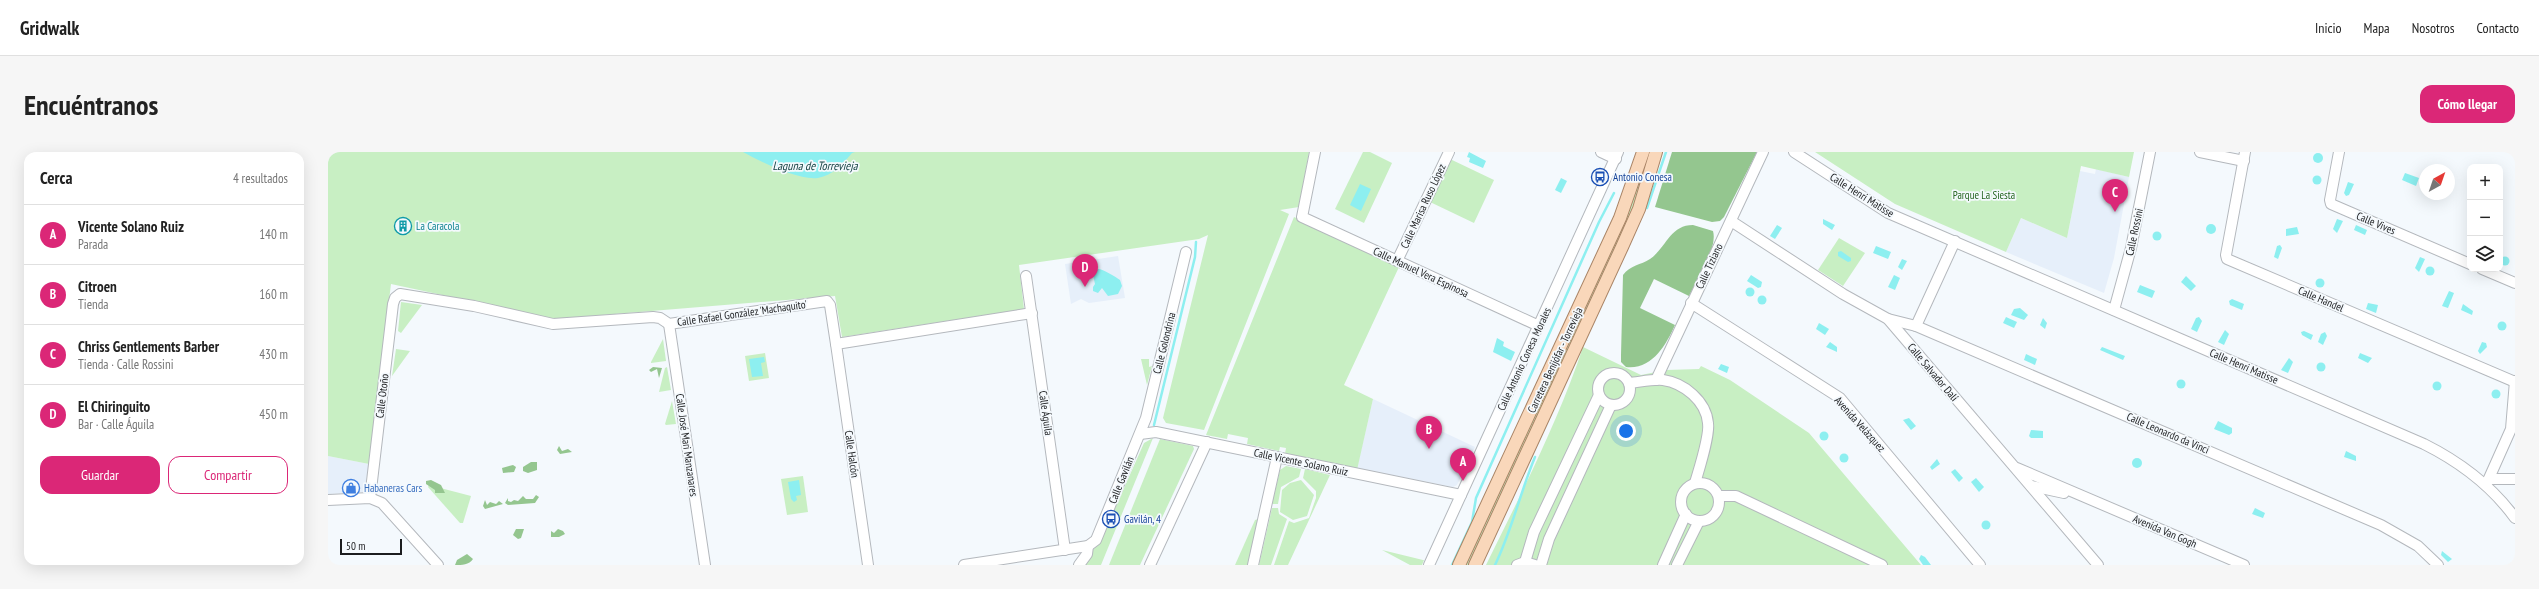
<!DOCTYPE html>
<html lang="es">
<meta charset="utf-8">
<style>
:root{--surface:#fff;--page:#f6f6f6;--text:#222;--muted:#767676;--line:#e0e0e0;--accent:#db2777}
body{margin:0;font-family:"PT Sans Narrow",sans-serif;background:var(--page);color:var(--text)}
.controls{position:absolute;right:12px;top:12px;display:grid;overflow:hidden;border-radius:8px;box-shadow:0 4px 16px #0002}
.controls button{width:36px;height:36px;display:grid;place-items:center;padding:0;border:0;border-bottom:1px solid var(--line);background:var(--surface);color:var(--text);font:20px sans-serif}
.compass{position:absolute;left:2091px;top:12px;width:36px;height:36px;border-radius:50%;background:var(--surface);box-shadow:0 4px 16px #0002;rotate:40deg}
.scale{position:absolute;left:12px;bottom:10px;width:62px;box-sizing:border-box;padding-left:4px;border:2px solid #1c1d1f;border-top:0;font-size:11px;line-height:14px;white-space:nowrap;color:#1c1d1f;-webkit-text-stroke:3px #f4f9fd;paint-order:stroke}
.you{position:absolute;left:1298px;top:279px;width:14px;height:14px;margin:-10px;border:3px solid #fff;border-radius:50%;background:#1a73e8;box-shadow:0 0 0 6px #1a73e833}
.badge{display:grid;place-items:center;width:26px;height:26px;border-radius:50%;background:var(--accent);color:#fff;font-size:13px;font-weight:700}
.pin{position:absolute;translate:-50% -33px;filter:drop-shadow(0 1px 2px #0008)}
.pin::after{content:'';position:absolute;top:21px;width:14px;height:12px;background:inherit;clip-path:polygon(0 0,100% 0,50% 100%)}
.list{margin:0;padding:0;list-style:none}
h2{display:flex;justify-content:space-between;align-items:center;height:52px;margin:0;padding:0 16px;font-size:17px}
h2 small{font-size:13px;font-weight:400;color:var(--muted)}
.list li{display:grid;grid-template-columns:26px 1fr auto;gap:12px;align-items:center;box-sizing:border-box;height:60px;padding:0 16px;border-top:1px solid var(--line)}
.list b{display:block;font-size:15px;white-space:nowrap}
.list p{margin:0;font-size:13px;white-space:nowrap;color:var(--muted)}
.list em{font-size:13px;font-style:normal;color:var(--muted)}
.actions{display:flex;gap:8px;padding:12px 16px}
.actions a{flex:1;padding:9px 0;border:1px solid var(--accent);border-radius:12px;text-align:center;font-size:14px;color:var(--accent)}
.actions .main{background:var(--accent);color:#fff}
.icon{flex:none;width:22px;height:22px;fill:none;stroke:currentColor;stroke-width:2;stroke-linecap:round;stroke-linejoin:round}
.map{position:relative;flex:none;width:2187px;height:413px;overflow:hidden;border-radius:12px}
header{display:flex;align-items:center;gap:24px;box-sizing:border-box;height:56px;padding:0 20px;background:var(--surface);border-bottom:1px solid var(--line)}
header strong{font-size:19px}
nav{display:flex;gap:22px;margin-inline-start:auto;font-size:14px}
.intro{display:flex;align-items:center;justify-content:space-between;box-sizing:border-box;height:96px;padding:0 24px}
h1{margin:0;font-size:28px}
.button{padding:10px 18px;border-radius:12px;background:var(--accent);color:#fff;font-size:14px;font-weight:700}
main{display:flex;gap:24px;padding:0 24px}
aside{flex:1;background:var(--surface);border-radius:12px;box-shadow:0 4px 16px #0002}
.map>svg:first-child{display:block}
.built{fill:#e6effa}
.green{fill:#c8efc3}
.forest{fill:#94c68f}
.water{fill:#8deff0}
.lines{fill:none;stroke-linecap:round;stroke-linejoin:round}
.stream{stroke:#8deff0;stroke-width:2.5}
.minor-casing{stroke:#b4b8bd;stroke-width:12}
.major-casing{stroke:#a98466;stroke-width:14}
.minor{stroke:#fff;stroke-width:10}
.major{stroke:#f9d7ba;stroke-width:12}
.labels{text-anchor:middle;dominant-baseline:central;stroke-width:3.5;stroke-linejoin:round;paint-order:stroke}
.transit-label{font-size:11px;fill:#164399;stroke:#f4f9fd;text-anchor:start}
.street-label{font-size:11px;fill:#1c1d1f;stroke:#f4f9fd}
.park-label{font-size:11px;fill:#24651f;stroke:#f4f9fd}
.culture-label{font-size:11px;fill:#0d838f;stroke:#f4f9fd;text-anchor:start}
.shop-label{font-size:11px;fill:#366cbe;stroke:#f4f9fd;text-anchor:start}
.water-label{font-size:12px;font-style:italic;fill:#194647;stroke:#f4f9fd}
</style>
<header>
<strong>Gridwalk</strong>
<nav><a>Inicio</a><a>Mapa</a><a>Nosotros</a><a>Contacto</a></nav>
</header>
<div class="intro"><h1>Encuéntranos</h1><a class="button">Cómo llegar</a></div>
<main>
<aside>
<h2>Cerca<small>4 resultados</small></h2>
<ul class="list">
<li><span class="badge">A</span><div><b>Vicente Solano Ruiz</b><p>Parada</p></div><em>140 m</em></li>
<li><span class="badge">B</span><div><b>Citroen</b><p>Tienda</p></div><em>160 m</em></li>
<li><span class="badge">C</span><div><b>Chriss Gentlements Barber</b><p>Tienda · Calle Rossini</p></div><em>430 m</em></li>
<li><span class="badge">D</span><div><b>El Chiringuito</b><p>Bar · Calle Águila</p></div><em>450 m</em></li>
</ul>
<div class="actions"><a class="main">Guardar</a><a>Compartir</a></div>
</aside>
<div class="map">
<svg width="2187" height="413" viewBox="0 0 2187 413">
<rect width="100%" height="100%" fill="#f4f9fd"/>
<g class="built">
<path d="M1768,17l33,8 -15,81 -10,35 -98,-41 15,-34 46,20 13,-67 15,3z"/>
<path d="M790,104l7,42 -36,5 -8,-4 -10,5 -6,-40z"/>
<path d="M1045,247l102,48 -18,38 -4,2 -96,-19z"/>
<path d="M0,304l41,8 -5,28 -36,2z"/>
</g>
<g class="green">
<path d="M0,0h981l-10,55 -19,3 9,4 -85,216 -38,-7 -3,-5 45,-183 -9,4 -180,26 5,44 -182,28 -7,-41 -281,23 -163,-35 -22,180 -41,-8z"/>
<path d="M1035,0h7l22,11 -28,60 -29,-14z"/>
<path d="M1320,0h5l-27,76 -156,337h-5l156,-336z"/>
<path d="M1487,0h319l-5,25 -48,-11 -14,72 -46,-20 -15,34 -111,-48z"/>
<path d="M1122,7l44,21 -20,43 -44,-21z"/>
<path d="M966,65l105,50 -55,118 29,14 -16,71 -72,-16 1,-6 -6,-1 -1,4 -32,-7 1,-6 -20,-4 -1,5 -21,-4z"/>
<path d="M1511,86l26,15 -22,33 -25,-16z"/>
<path d="M73,150l21,3 -21,28 -3,-2z"/>
<path d="M335,187l3,22 -15,2v-1z"/>
<path d="M1255,195l58,28 25,-5 33,-1 2,-3 29,14 79,53 112,132h-435c35,-71 72,-143 97,-218z"/>
<path d="M68,197l14,2 -18,25z"/>
<path d="M437,201l4,25 -20,3 -4,-25z"/>
<path d="M813,207h8v8l3,-1 -5,19z"/>
<path d="M339,215l4,23 -12,2 6,-24z"/>
<path d="M344,249l4,23 -10,1 -1,-1z"/>
<path d="M825,286l-52,127h-17l21,-34 39,-88z"/>
<path d="M832,287l33,7 1,3 -54,116h-31z"/>
<path d="M958,314l15,3 -2,8 -18,10 -3,17h-6l8,-34z"/>
<path d="M977,317l25,6 -42,90h-14l15,-44 5,2 15,-5 7,-20v-7l-13,-13z"/>
<path d="M475,324l5,36 -21,3 -6,-36z"/>
<path d="M973,328l13,15 -7,21 -14,4 -13,-8 2,-22 8,-7z"/>
<path d="M101,333l42,11 -8,27h-3l-32,-36z"/>
<path d="M944,356h6l1,6 8,5 -16,46h-12z"/>
<path d="M930,367l-8,46h-15l20,-45z"/>
<path d="M1054,398l41,10h1l-2,5h-12z"/>
</g>
<g class="forest">
<path d="M1344,0h85l-33,65 -4,4 -8,1 -57,-15z"/>
<path d="M1365,73l20,6c5,17 -16,50 -24,65l-35,-17 -14,29 35,17c-9,20 -23,45 -49,42l-5,-5v-7l2,-80c7,-10 18,-10 27,-16 16,-11 20,-34 43,-34z"/>
<path d="M325,215l9,1 -3,10 -2,-9 -6,3 -2,-2z"/>
<path d="M231,294l3,5 6,-2 4,3 -12,2 -3,-4z"/>
<path d="M203,310h6v8l-9,3 -5,-2v-4z"/>
<path d="M185,313l3,2 -2,5 -11,1 -1,-5z"/>
<path d="M103,328l10,5 4,8h-10v-3l-9,-6v-3z"/>
<path d="M208,343l3,2 -4,6 -27,2 -3,-2 3,-5v3l3,1 3,-2 4,1 5,-5 3,3h7z"/>
<path d="M157,348l2,5 3,-3 6,2 3,-3 4,3 -18,5 -2,-3z"/>
<path d="M188,377h8l-3,9 -3,1 -5,-4z"/>
<path d="M230,377l5,2 2,3 -6,3h-8v-6l3,2z"/>
<path d="M139,402l6,5c-4,6 -11,6 -18,6l2,-5z"/>
</g>
<g class="water">
<path d="M415,0h112l-3,1c-9,11 -19,22 -34,25 -19,3 -59,-17 -75,-26z"/>
<path d="M1141,0l17,9 -3,7 -14,-6 1,-4 -3,-1z"/>
<circle cx="1990" cy="6" r="5"/>
<path d="M2077,21l14,5 -3,8 -14,-6z"/>
<circle cx="1989" cy="28" r="4.5"/>
<path d="M1233,26l6,3 -6,12 -6,-3z"/>
<path d="M2020,30l6,2 -5,11 -3,1 -2,-3z"/>
<path d="M1032,32l11,5 -10,22 -11,-6z"/>
<path d="M1495,67l12,6 -3,5 -9,-6z"/>
<path d="M2009,67l6,2 -6,12 -4,-4z"/>
<circle cx="1883" cy="77" r="5"/>
<path d="M1449,73l5,3 -7,11 -5,-3z"/>
<path d="M2028,73l11,5 -2,5 -11,-5z"/>
<path d="M1969,75l2,7 -13,2v-7z"/>
<circle cx="1829" cy="84" r="4.5"/>
<path d="M1548,94l15,6 -3,7 -15,-6z"/>
<path d="M1949,94l3,-1 2,3 -4,11 -4,-2z"/>
<path d="M1513,99l10,7v3l-3,1 -10,-6v-4z"/>
<circle cx="2177" cy="109" r="4.5"/>
<path d="M2092,105l5,2 -6,13 -4,-4z"/>
<path d="M1574,107l5,2 -5,9 -4,-3z"/>
<circle cx="2102" cy="119" r="4.5"/>
<path d="M770,117c5,0 18,8 22,11l2,6 -4,8 -10,2 -6,-8 -4,5 -5,-2v-4l2,-3 -2,-9z"/>
<path d="M1423,123l11,7 -1,5 -3,1 -11,-7z"/>
<path d="M1566,123l6,3 -5,12 -7,-3z"/>
<path d="M1858,124l10,10 -5,5 -10,-9z"/>
<circle cx="1992" cy="131" r="4.5"/>
<path d="M1812,133l15,6 -3,7 -15,-6z"/>
<circle cx="1422" cy="140" r="4.5"/>
<path d="M2121,139l5,2 -6,15 -6,-2z"/>
<circle cx="1434" cy="148" r="4.5"/>
<path d="M1904,147l12,5 -2,6 -12,-5 -1,-4z"/>
<path d="M2040,151l10,2 -2,8 -10,-4z"/>
<path d="M2135,152l10,7 -1,4 -11,-5z"/>
<path d="M1692,156l8,7 -4,5 -13,-5 3,-6z"/>
<path d="M1678,165l11,5 -3,6 -11,-5z"/>
<path d="M1871,165l3,4 -5,11 -6,-3 5,-11z"/>
<path d="M1715,166l4,5 -2,6 -5,-4z"/>
<circle cx="2174" cy="174" r="4.5"/>
<path d="M1491,171l10,6 -4,6 -9,-6z"/>
<path d="M1897,178l4,4 -5,11 -6,-3z"/>
<path d="M1976,179l9,4 -2,5 -9,-5 -1,-3z"/>
<path d="M1997,180l2,4 -4,9 -5,-3 3,-8z"/>
<path d="M1169,186l7,4 -1,4 12,6 -4,9 -18,-9z"/>
<path d="M1502,190l7,5v5l-11,-5z"/>
<path d="M2154,190l4,1 1,4 -7,7 -2,-3z"/>
<path d="M1774,195l23,9 -2,4 -23,-10z"/>
<path d="M2032,201l12,5 -4,5 -10,-5z"/>
<path d="M1698,202l11,5 -2,6 -11,-5z"/>
<path d="M436,205l1,5 -4,1 2,13 -11,1 -3,-18z"/>
<path d="M1961,206l4,4 -5,11 -7,-3z"/>
<circle cx="1993" cy="215" r="4.5"/>
<path d="M1393,212l8,3 -2,6 -9,-4z"/>
<circle cx="1853" cy="232" r="4.5"/>
<circle cx="2109" cy="234" r="4.5"/>
<circle cx="2168" cy="242" r="4.5"/>
<path d="M1581,266l7,8 -5,4 -8,-10z"/>
<path d="M1890,269l14,7v5l-3,2 -15,-6z"/>
<path d="M1703,278l12,1v7h-12l-2,-2z"/>
<circle cx="1496" cy="284" r="4.5"/>
<path d="M2018,299l10,5v5l-12,-4z"/>
<circle cx="1516" cy="306" r="4.5"/>
<circle cx="1809" cy="311" r="5"/>
<path d="M1609,307l3,5 -8,6 -2,-3z"/>
<path d="M1627,317l8,9 -4,4 -8,-10z"/>
<path d="M1648,326l8,9 -5,5 -8,-10z"/>
<path d="M471,328l2,15 -5,1 1,4 -3,2 -3,-3 -3,-17z"/>
<path d="M1927,356l10,5 -2,5 -11,-4z"/>
<circle cx="1658" cy="373" r="4.5"/>
<path d="M2114,399l10,8 -4,3 -7,-7z"/>
<path d="M1593,403l4,2 6,8h-8l-4,-6z"/>
</g>
<g class="lines">
<g class="stream">
<path d="M1319,56l19,-56"/>
<path d="M826,273l41,-168 1,-15"/>
<path d="M1124,413l20,-43 4,-24 123,-276 15,-29"/>
<path d="M1167,413c17,-35 25,-72 40,-108"/>
</g>
<g class="minor-casing">
<g id="minor">
<path d="M987,0l-13,65 237,109"/>
<path d="M1273,0l15,7"/>
<path d="M1466,0l94,61 536,231c36,18 67,41 91,74"/>
<path d="M1872,0l44,9"/>
<path d="M1917,0l-19,103 1,4 288,123"/>
<path d="M2011,0l-9,48 1,4 139,60"/>
<path d="M1403,69l112,73 45,25 210,246"/>
<path d="M1069,109l52,-109"/>
<path d="M2154,117l33,14"/>
<path d="M698,124l39,274"/>
<path d="M1363,151l149,95 140,167"/>
<path d="M1786,158l17,-62 19,-96"/>
<path d="M1560,167l28,7 465,199 37,21 20,19"/>
<path d="M341,172l36,241"/>
<path d="M1588,174l39,-85"/>
<path d="M508,192l32,221"/>
<circle cx="1286" cy="237" r="16"/>
<path d="M1328,228l107,-228"/>
<path d="M1301,231c11,-1 23,-4 34,-3 21,3 43,21 45,43 2,13 -9,46 -13,60"/>
<path d="M812,282l16,-2 305,63"/>
<path d="M1689,316l227,97"/>
<path d="M2161,327h26"/>
<circle cx="1372" cy="350" r="19"/>
<path d="M2158,333l25,-56 4,-48"/>
<path d="M1703,334l33,7"/>
<path d="M1391,344h17l146,69"/>
<path d="M42,346l23,-194 2,-6 5,-4 74,12 79,18 100,-7 7,1 9,6 158,-23 3,4 6,39 196,-31"/>
<path d="M0,348l42,-2 12,5 56,62"/>
<path d="M1197,410l9,-30 65,-137"/>
<path d="M636,413l124,-19 8,-6 50,-122 40,-166"/>
<path d="M751,413l8,-11 1,-8"/>
<path d="M822,413l57,-123"/>
<path d="M925,413l24,-108"/>
<path d="M1101,413l189,-413"/>
<path d="M1189,413l8,-3 10,3"/>
<path d="M1213,413l8,-26 62,-134"/>
<path d="M1335,413l23,-51"/>
<path d="M1349,413l22,-44"/>
</g>
</g>
<g class="major-casing">
<g id="major">
<path d="M1131,413l161,-347 23,-66"/>
<path d="M1147,413l147,-318 17,-38 17,-57"/>
</g>
</g>
<use href="#minor" class="minor"/>
<use href="#major" class="major"/>
</g>
<defs>
<g id="bus-ring" transform="scale(0.9)"><circle r="9.5" fill="#f4f9fd" stroke="#1a4fb4" stroke-width="1.5"/><path d="M-5-6H5V4H4V6H2V4H-2V6H-4V4H-5ZM-3.5-4V0h7V-4ZM-3.5 1.2v1.5H-2V1.2ZM2 1.2v1.5H3.5V1.2Z" fill="#1a4fb4"/></g>
<g id="building-ring" transform="scale(0.9)"><circle r="9.5" fill="#f4f9fd" stroke="#0f9aa8" stroke-width="1.5"/><path d="M-4-6H4V6H1V3H-1V6H-4ZM-2.5-4.3h1.7v1.8h-1.7ZM.8-4.3h1.7v1.8H.8ZM-2.5-1h1.7V.8h-1.7ZM.8-1h1.7V.8H.8Z" fill="#0f9aa8"/></g>
<g id="shop-ring" transform="scale(0.9)"><circle r="9.5" fill="#f4f9fd" stroke="#3f7fe0" stroke-width="1.5"/><path d="M-5-2.5h2.3a2.7 3.5 0 0 1 5.4 0H5L5.5 6h-11ZM-1.5-2.5h3a1.5 2.3 0 0 0-3 0Z" fill="#3f7fe0"/></g>
</defs>
<g fill-rule="evenodd">
<use href="#bus-ring" x="1272" y="25"/>
<use href="#building-ring" x="75" y="74"/>
<use href="#shop-ring" x="23" y="336"/>
<use href="#bus-ring" x="783" y="367"/>
</g>
<g class="labels">
<g class="transit-label">
<text x="1285" y="25">Antonio Conesa</text>
<text x="796" y="367">Gavilán, 4</text>
</g>
<g class="street-label">
<text transform="translate(1534 43) rotate(32)">Calle Henri Matisse</text>
<text transform="translate(1095 54) rotate(-65)">Calle Marisa Ruso López</text>
<text transform="translate(2048 71) rotate(23)">Calle Vives</text>
<text transform="translate(1806 80) rotate(-78)">Calle Rossini</text>
<text transform="translate(1381 114) rotate(-65)">Calle Tiziano</text>
<text transform="translate(1093 120) rotate(25)">Calle Manuel Vera Espinosa</text>
<text transform="translate(1993 147) rotate(23)">Calle Handel</text>
<text transform="translate(414 161) rotate(-8)">Calle Rafael González 'Machaquito'</text>
<text transform="translate(836 191) rotate(-76)">Calle Golondrina</text>
<text transform="translate(1196 207) rotate(-65)">Calle Antonio Conesa Morales</text>
<text transform="translate(1227 208) rotate(-65)">Carretera Benijófar - Torrevieja</text>
<text transform="translate(1916 214) rotate(23)">Calle Henri Matisse</text>
<text transform="translate(1605 220) rotate(50)">Calle Salvador Dalí</text>
<text transform="translate(54 244) rotate(-83)">Calle Otoño</text>
<text transform="translate(718 261) rotate(82)">Calle Águila</text>
<text transform="translate(1532 272) rotate(48)">Avenida Velázquez</text>
<text transform="translate(1840 281) rotate(23)">Calle Leonardo da Vinci</text>
<text transform="translate(359 293) rotate(82)">Calle José Mari Manzanares</text>
<text transform="translate(524 302) rotate(82)">Calle Halcón</text>
<text transform="translate(973 310) rotate(12)">Calle Vicente Solano Ruiz</text>
<text transform="translate(793 328) rotate(-68)">Calle Gavilán</text>
<text transform="translate(1837 379) rotate(23)">Avenida Van Gogh</text>
</g>
<g class="park-label">
<text x="1656" y="43">Parque La Siesta</text>
</g>
<g class="culture-label">
<text x="88" y="74">La Caracola</text>
</g>
<g class="shop-label">
<text x="36" y="336">Habaneras Cars</text>
</g>
<g class="water-label">
<text x="487" y="13">Laguna de Torrevieja</text>
</g>
</g>
</svg>
<div class="controls">
<button>+</button>
<button>−</button>
<button><svg class="icon" aria-label="layers" viewBox="0 0 24 24"><path d="M12 4l9 5-9 5-9-5zM3 14l9 5 9-5"/></svg></button>
</div>
<svg class="compass" viewBox="-18 -18 36 36"><path d="M0-13l5 13h-10z" fill="#e53935"/><path d="M0 13l5-13h-10z" fill="#767676"/></svg>
<div class="scale">50 m</div>
<div class="you"></div>
<div class="pin badge" style="left:1135px;top:329px">A</div>
<div class="pin badge" style="left:1101px;top:297px">B</div>
<div class="pin badge" style="left:1787px;top:60px">C</div>
<div class="pin badge" style="left:757px;top:135px">D</div>
</div>
</main>
